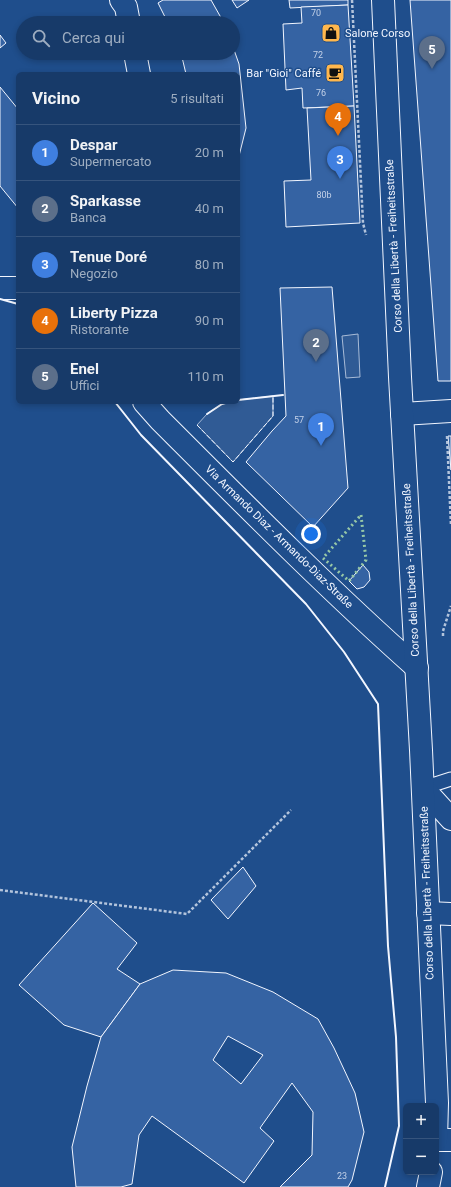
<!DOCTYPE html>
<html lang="it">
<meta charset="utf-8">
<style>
:root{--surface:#173a69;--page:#244571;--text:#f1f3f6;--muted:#9eadc0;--line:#36547d;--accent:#95b2f1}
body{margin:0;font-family:Roboto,sans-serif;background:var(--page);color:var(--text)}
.controls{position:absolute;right:12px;bottom:12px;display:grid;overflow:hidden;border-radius:6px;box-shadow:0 2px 6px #0003}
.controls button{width:36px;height:36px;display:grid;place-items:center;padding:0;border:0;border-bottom:1px solid var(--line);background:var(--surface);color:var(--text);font:20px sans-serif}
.you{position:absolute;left:311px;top:534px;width:14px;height:14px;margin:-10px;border:3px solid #fff;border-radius:50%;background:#1a73e8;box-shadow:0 0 0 6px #1a73e833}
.badge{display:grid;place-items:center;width:26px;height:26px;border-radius:50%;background:var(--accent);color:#fff;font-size:13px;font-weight:700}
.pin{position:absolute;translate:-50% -33px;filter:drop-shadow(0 1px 2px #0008)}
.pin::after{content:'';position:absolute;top:21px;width:14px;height:12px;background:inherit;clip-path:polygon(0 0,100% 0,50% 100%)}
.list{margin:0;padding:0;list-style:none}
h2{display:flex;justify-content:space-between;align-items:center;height:52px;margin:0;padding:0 16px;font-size:17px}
h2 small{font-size:13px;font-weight:400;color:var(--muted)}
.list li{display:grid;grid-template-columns:26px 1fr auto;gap:12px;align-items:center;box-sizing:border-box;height:56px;padding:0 16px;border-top:1px solid var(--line)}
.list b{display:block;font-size:15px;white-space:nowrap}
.list p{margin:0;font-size:13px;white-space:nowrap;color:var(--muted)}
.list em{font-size:13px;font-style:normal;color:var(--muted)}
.icon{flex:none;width:22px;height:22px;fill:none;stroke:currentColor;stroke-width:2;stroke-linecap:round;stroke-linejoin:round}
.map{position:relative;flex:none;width:451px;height:1187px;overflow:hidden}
.search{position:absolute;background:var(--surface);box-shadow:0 2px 6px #0003;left:16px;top:16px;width:224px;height:44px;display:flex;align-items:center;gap:10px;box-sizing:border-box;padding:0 14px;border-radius:22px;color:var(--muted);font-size:15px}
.panel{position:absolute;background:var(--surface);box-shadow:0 2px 6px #0003;left:16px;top:72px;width:224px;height:332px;border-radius:6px}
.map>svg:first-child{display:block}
.built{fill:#305b95;stroke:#a8bbd7}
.building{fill:#3563a3;stroke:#f2f6ff;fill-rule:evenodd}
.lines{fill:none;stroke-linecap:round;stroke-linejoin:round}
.service-casing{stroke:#f2f6ff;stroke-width:15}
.minor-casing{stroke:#f2f6ff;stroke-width:24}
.secondary-casing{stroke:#f2f6ff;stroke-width:24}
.path{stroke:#b3c4dc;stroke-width:2.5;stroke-dasharray:3 2;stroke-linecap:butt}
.service{stroke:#1f4e8c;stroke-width:13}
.minor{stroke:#1f4e8c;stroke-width:22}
.secondary{stroke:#1f4e8c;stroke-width:22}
.hedge{stroke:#97c8a6;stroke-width:3;stroke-dasharray:2 3;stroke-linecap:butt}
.fence{stroke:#f2f6ff;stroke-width:1;stroke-dasharray:5 2;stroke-linecap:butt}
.wall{stroke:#f2f6ff;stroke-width:2}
.labels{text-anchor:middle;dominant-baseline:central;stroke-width:3;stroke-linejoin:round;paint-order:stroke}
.number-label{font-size:9px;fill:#c3d1e8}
.poi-label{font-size:11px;fill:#f2f6ff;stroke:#1f4e8c;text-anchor:start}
.street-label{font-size:11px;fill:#f2f6ff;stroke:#1f4e8c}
</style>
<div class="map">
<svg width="451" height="1187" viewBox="0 0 451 1187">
<rect width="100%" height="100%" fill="#1f4e8c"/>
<g class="built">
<path d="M358,334l2,43 -14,1 -4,-42z"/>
<path d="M273,396v20l-40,46 -36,-37 10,-11 15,-10 7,-2h9v-2z"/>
</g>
<g class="building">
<path d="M163,0h48l13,23h-56l-10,-20z"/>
<path d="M232,0h17l-12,8z"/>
<path d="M289,0h59v5l-58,3z"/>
<path d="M410,0h41v381h-13z"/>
<path d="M348,5l6,101 -51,2 -1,-20 -16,2 -3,-66 19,-1 -1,-16z"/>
<path d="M0,35l6,8 -6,5z"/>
<path d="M233,47l6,17 7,64 -8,32v-86h-52l-5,-21h52z"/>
<path d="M0,87l18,22v99l-18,-22z"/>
<path d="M354,106l6,117 -74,4 -2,-46 27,-1 -4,-72z"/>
<path d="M332,287l16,201 -35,39 -67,-65 26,-31 14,-15 -6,-128z"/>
<path d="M448,436h3v34z"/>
<path d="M363,565l6,7 1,8 -6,7 -7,2 -8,-8z"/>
<path d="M243,867l13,19 -28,33 -17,-19z"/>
<path d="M93,903l44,40 -20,26 23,15 -39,53 -37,-12 -45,-40z"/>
<path d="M173,970l53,3 47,19 45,27 16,29 21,45 9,39 -12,48 -4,7h-68l32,-32 1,-43 -21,-29 -32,45 14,13 -30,42 -92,-67 -13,19 -7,49 -11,3h-45l-4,-40 15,-61 14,-49 39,-53zM228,1036l35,19 -22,29 -28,-24z"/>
</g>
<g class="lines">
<g class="service-casing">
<path id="service" d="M423,788l28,-9"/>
</g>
<g class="minor-casing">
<g id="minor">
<path d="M121,0l5,7 3,16"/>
<path d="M135,53l4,21"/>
<path d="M0,288h18"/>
<path d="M144,402l16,18c84,84 168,169 257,248"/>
<path d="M402,414l49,-3"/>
<path d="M423,788l28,31"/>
<path d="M428,913l23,1"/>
<path d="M436,1140h15"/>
</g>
</g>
<g class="secondary-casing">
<g id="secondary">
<path d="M383,0l17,377 21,373 16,353 -1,37"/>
<path d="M428,1187l3,-15"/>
</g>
</g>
<g class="path">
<path d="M352,0l11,223 3,12"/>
<path d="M447,436l4,90"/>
<path d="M443,636v-5l8,-25"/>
<path d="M0,890l187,24 104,-104"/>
</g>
<use href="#service" class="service"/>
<use href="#minor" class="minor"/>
<use href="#secondary" class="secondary"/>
<path class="hedge" d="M361,515l5,45 -17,21 -26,-23z"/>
<path class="fence" d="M197,425l36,37 40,-46v-20"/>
<g class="wall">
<path d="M0,299l18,5"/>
<path d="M238,400l45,-5"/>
<path d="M115,402l26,33 165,169 38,48 34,52 10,242 8,91 3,89 -14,61"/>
<path d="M207,414l15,-10 7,-2"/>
</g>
</g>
<defs>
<g id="shop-square" transform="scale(1)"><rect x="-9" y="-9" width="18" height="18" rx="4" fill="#ffb74d" stroke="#1f4e8c"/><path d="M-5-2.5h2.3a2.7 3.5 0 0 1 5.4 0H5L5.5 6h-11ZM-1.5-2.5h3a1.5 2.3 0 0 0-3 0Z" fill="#111"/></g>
<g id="cafe-square" transform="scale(1)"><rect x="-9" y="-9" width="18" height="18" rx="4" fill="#ffb74d" stroke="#1f4e8c"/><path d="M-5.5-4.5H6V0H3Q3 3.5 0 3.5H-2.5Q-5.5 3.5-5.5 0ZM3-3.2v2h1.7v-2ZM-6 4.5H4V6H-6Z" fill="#111"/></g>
</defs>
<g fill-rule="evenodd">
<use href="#shop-square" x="331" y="33"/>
<use href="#cafe-square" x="335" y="73"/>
</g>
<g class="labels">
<g class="number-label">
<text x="316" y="13">70</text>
<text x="318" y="55">72</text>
<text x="321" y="93">76</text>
<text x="324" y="195">80b</text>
<text x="299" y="420">57</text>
<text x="342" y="1176">23</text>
</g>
<g class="poi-label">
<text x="345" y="33">Salone Corso</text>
<text x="321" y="73" text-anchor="end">Bar "Gioi" Caffé</text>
</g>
<g class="street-label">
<text transform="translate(394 246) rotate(-93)">Corso della Libertà - Freiheitsstraße</text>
<text transform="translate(279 537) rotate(44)">Via Armando Diaz - Armando-Diaz-Straße</text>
<text transform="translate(411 570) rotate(-93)">Corso della Libertà - Freiheitsstraße</text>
<text transform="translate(427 893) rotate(-92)">Corso della Libertà - Freiheitsstraße</text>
</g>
</g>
</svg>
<div class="controls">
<button>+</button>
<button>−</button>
</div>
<div class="you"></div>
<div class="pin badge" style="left:321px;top:446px;background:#3f7fe0">1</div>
<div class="pin badge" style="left:316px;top:362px;background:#5c6f8a">2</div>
<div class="pin badge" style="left:340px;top:179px;background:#3f7fe0">3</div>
<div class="pin badge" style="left:338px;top:136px;background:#e8710a">4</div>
<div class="pin badge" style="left:432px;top:69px;background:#5c6f8a">5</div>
<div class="search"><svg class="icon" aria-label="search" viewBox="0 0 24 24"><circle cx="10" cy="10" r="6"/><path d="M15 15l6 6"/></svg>Cerca qui</div>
<section class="panel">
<h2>Vicino<small>5 risultati</small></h2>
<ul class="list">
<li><span class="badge" style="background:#3f7fe0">1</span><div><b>Despar</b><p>Supermercato</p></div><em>20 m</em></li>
<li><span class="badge" style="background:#5c6f8a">2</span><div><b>Sparkasse</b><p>Banca</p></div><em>40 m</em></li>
<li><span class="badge" style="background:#3f7fe0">3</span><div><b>Tenue Doré</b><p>Negozio</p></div><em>80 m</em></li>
<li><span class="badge" style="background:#e8710a">4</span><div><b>Liberty Pizza</b><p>Ristorante</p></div><em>90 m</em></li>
<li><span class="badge" style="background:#5c6f8a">5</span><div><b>Enel</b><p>Uffici</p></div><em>110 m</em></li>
</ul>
</section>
</div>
